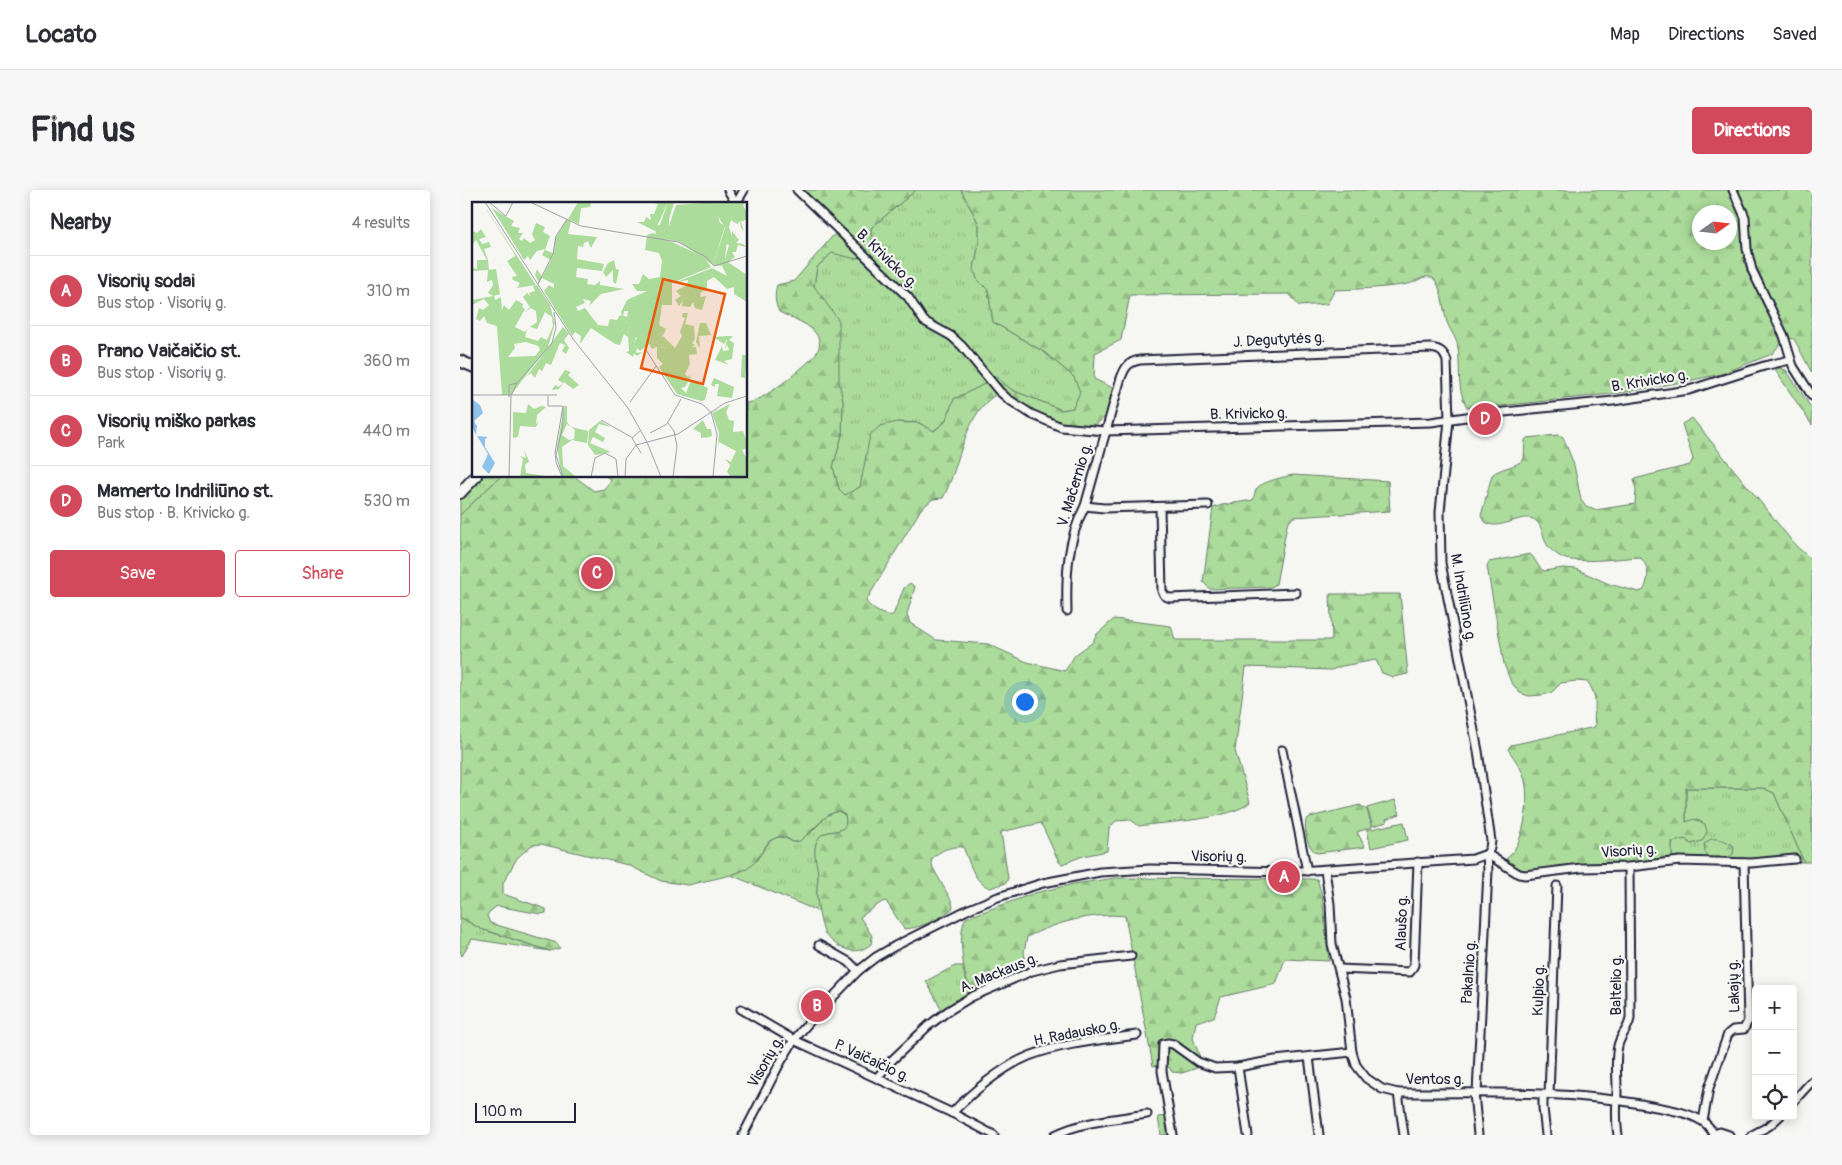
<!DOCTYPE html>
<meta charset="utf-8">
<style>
:root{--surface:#fff;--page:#f7f7f7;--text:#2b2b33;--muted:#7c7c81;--line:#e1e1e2;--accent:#d1495b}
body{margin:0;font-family:Pangolin,sans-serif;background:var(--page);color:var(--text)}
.controls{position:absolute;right:15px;bottom:15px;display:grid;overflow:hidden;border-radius:5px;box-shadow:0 2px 12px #0003}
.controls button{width:45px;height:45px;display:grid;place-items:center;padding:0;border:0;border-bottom:1px solid var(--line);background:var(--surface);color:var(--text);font:25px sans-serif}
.compass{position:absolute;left:1232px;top:15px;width:45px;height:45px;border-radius:50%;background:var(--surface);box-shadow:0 2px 12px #0003;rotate:76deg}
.scale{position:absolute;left:15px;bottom:12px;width:101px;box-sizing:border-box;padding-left:5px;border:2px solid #22223b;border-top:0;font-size:14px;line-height:18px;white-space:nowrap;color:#22223b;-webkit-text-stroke:4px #f6f6f2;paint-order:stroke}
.you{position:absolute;left:564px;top:511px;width:18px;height:18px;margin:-12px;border:4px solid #fff;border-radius:50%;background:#1a73e8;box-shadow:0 0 0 8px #1a73e833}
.badge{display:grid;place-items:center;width:32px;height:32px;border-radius:50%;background:var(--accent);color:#fff;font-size:16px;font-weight:700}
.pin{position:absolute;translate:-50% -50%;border:2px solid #fff;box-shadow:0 1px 5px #0006}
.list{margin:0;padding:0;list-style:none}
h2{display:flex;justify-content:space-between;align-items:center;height:65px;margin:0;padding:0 20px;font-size:21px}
h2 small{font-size:16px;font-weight:400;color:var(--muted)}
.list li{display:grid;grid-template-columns:32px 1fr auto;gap:15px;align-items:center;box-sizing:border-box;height:70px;padding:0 20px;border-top:1px solid var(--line)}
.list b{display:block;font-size:19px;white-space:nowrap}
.list p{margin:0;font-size:16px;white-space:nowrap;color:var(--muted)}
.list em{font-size:16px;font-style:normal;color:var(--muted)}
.actions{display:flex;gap:10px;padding:15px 20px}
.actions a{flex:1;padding:11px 0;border:1px solid var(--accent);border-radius:5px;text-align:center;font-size:18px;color:var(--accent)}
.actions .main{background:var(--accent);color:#fff}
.icon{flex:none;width:28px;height:28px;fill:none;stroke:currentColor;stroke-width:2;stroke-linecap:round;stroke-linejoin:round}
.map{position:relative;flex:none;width:1352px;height:945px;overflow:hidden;border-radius:5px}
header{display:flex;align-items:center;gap:30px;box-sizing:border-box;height:70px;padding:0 25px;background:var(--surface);border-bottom:1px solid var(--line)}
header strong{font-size:24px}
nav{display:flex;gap:28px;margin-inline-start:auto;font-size:18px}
.intro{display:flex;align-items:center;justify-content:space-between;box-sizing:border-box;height:120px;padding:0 30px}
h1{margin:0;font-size:35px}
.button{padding:12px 22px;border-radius:5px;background:var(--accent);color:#fff;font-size:18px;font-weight:700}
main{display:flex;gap:30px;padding:0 30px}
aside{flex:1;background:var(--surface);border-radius:5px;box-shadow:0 2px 12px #0003}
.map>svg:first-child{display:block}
.grass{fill:url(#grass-tufts);stroke:#677f6b}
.forest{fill:url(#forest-firs);stroke:#677f6b;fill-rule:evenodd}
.park{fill:#acdc9b;stroke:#677f6b}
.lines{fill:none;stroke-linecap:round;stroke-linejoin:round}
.street-casing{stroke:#22223b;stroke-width:11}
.secondary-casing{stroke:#22223b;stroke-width:14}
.street{stroke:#f6f6f2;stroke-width:7}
.secondary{stroke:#f6f6f2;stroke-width:10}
.labels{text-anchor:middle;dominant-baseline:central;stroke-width:4.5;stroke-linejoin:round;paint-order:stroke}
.street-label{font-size:15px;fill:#22223b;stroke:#f6f6f2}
.inset-road{fill:none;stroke:#a1a1a9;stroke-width:1}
.view{fill:#e8590c;fill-opacity:0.15;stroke:#e8590c;stroke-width:2.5}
.inset-edge{fill:none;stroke:#22223b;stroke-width:2.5}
</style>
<header>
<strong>Locato</strong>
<nav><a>Map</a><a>Directions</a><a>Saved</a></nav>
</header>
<div class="intro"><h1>Find us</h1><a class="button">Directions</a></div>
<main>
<aside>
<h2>Nearby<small>4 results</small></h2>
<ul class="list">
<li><span class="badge">A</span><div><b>Visorių sodai</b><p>Bus stop · Visorių g.</p></div><em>310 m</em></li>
<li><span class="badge">B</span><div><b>Prano Vaičaičio st.</b><p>Bus stop · Visorių g.</p></div><em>360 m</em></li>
<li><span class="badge">C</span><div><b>Visorių miško parkas</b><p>Park</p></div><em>440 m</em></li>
<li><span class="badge">D</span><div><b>Mamerto Indriliūno st.</b><p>Bus stop · B. Krivicko g.</p></div><em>530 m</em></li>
</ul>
<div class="actions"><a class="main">Save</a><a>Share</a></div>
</aside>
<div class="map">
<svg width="1352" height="945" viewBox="0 0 1352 945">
<defs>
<pattern id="grass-tufts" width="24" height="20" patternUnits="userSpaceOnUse" patternTransform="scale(1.25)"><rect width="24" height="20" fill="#acdc9b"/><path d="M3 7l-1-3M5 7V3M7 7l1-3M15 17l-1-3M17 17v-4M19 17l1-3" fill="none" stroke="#94bc86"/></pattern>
<pattern id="forest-firs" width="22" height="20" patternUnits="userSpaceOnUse" patternTransform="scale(1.25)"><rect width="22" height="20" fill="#acdc9b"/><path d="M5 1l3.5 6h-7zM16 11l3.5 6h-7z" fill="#94bc86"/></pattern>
</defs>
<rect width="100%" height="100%" fill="#f6f6f2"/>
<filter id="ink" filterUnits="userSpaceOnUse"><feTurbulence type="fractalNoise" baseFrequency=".02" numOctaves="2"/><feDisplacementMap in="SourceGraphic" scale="10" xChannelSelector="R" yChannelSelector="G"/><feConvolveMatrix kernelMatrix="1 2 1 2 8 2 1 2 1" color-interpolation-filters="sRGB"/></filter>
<g filter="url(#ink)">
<g class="grass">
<path d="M456,0h45l18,34v19l-5,26 3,10 11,11 5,32 51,30 30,25 7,15 -8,16 -11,2 -50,-20 -17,-14 -16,11 -25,12 -9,23 -12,9 -14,-8 -22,-1 -37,65 -15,8 -6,-6 -6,-22 9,-32 1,-34 -29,-115 3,-19 15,-14 40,-8 -1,-17z"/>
<path d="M23,286h18l-41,39v-15z"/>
<path d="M1226,598h77l11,5 30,69 -132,-1v-19l13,-3 6,5 10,-3 -15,-19z"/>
<path d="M378,621l7,4c6,24 -19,10 -27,24 -7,12 1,26 0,38 0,4 -1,8 -1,12 -1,8 2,16 3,23l-89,-37c9,-4 17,-7 24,-14 13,-13 15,-33 38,-19l17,-9 18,-18z"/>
<path d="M0,727l21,12 69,22 -78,-12 -10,17 -2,-6z"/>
<path d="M495,776h8c1,18 8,22 25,19l-29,14 -17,11 -16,-29z"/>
</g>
<g class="forest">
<path d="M342,0h114l-45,38 1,17 -16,14 -24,-6 -15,14 -3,19 25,35v61l4,19 -1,34 -9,32 6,22 6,6 15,-8 10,-52 10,-9 17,-4 22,1 15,8 11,-9 9,-23 25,-12 16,-11 17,14 50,20 11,-2 7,-16 -6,-15 -30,-25 -51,-30 -5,-32 -11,-11 -3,-10 5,-26v-19l-18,-34h851v183l-18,-34 -6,-1 -8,6 -8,10 -51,20 -33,7 -68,12 -148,16 -5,-2c-12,-21 -5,-42 -10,-64 -2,-7 -8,-14 -10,-21 -4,-10 -5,-43 -17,-45 -7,-2 -15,6 -22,7 -24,4 -48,5 -73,6l-8,14 -28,2 -10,-12 -159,1 -9,45 -26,13 -1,26 19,9 -7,28 -12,10c-40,1 -60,-12 -91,-35 -39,16 -42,74 -60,107l-10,1 -12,10 -55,92c5,8 18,16 27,14l11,-27 6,-5 5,4 -8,27 3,9 26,17 52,4 39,18 38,9 10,-16 18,-13 3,-7 18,-16 57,7 4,14h157l-2,-46h70l8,80 -15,3 -11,-4 -6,-13 -34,6 -11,4 -85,-3 -11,84 15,51c-19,18 -85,20 -111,24l-8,-6 -15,1 -7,7 -2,23 -24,5 -21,8 -3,-2 -18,-39 -40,9 7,46 -2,5 -16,5c-17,-6 -20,-26 -27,-41 -12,-1 -24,3 -32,13l2,8 19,34 1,6c-13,11 -31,20 -49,21l-18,-28 -4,1 -22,15 12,19 -1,8c-8,7 -18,9 -28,4 -6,-2 -14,-9 -18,-14 -5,-10 -9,-35 -8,-46 0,-4 1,-7 1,-11 0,-13 -7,-26 0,-38 8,-14 33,0 27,-24l-7,-4 -10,4 -28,26 -7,1 -8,-5 -5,-1 -11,5 -13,20 -9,8 -16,6 -43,10 -27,-4 -33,-16 -87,-21 -9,1 -15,13 -14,25v11l43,15v4l-5,1 -44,-8 -8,6 -2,4 3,7 67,20 3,5 -10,3 -69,-22 -21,-12v-402l41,-39h73l20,15 10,-2 7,-9 -5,-4h140v-73c14,1 60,-37 69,-48 4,-5 6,-12 3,-18 -6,-13 -27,-19 -39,-25 -4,-9 -5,-17 -2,-27l17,-4 43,-50 -1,-9zM1240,22h30v30h-30z"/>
<path d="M1319,178l7,2 26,39v16l-37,-55z"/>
<path d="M1232,228l104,128 16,14v302h-8l-30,-69 -11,-5h-77v34l8,-3 11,5 2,8 -5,9 -11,3 -6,-5 -13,3v19l-102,4 -45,6 -6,-2 -13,-10c18,-13 24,-57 19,-78 -2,-12 -11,-22 -17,-32l3,-4 84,-18c-3,-19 6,-24 -7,-45l-12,-1 -15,2 -10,10 -9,2 -13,1 -9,-3 -9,-11 -7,-18 -17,-98 2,-4 41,-8c6,5 7,13 14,17l19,-3 13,1 33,15 30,8 5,-2c5,-13 6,-22 -4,-33 -17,1 -64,7 -77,1 -5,-3 -12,-7 -15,-12 -6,-8 -5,-26 -18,-28 -15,-2 -40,18 -49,-2l11,-41c9,-8 23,-7 32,-16l1,-19 2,-2 31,-3 5,2 11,28 7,35 5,7 9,3 40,-6 1,-13 -2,-12 56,-14 3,-6 -11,-35z"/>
<path d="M833,285l95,6 2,30 -97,6 -6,8 -11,59 -5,3 -61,2 -7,-7 10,-74 9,-3 31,-5c1,-4 2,-9 4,-12 7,-7 27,-11 36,-13z"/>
<path d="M900,615l7,5 5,17 -15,5 8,15 -48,6c-10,-4 -13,-23 -11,-33l4,-3z"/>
<path d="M1251,649c9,-1 16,2 23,7l-1,8 -9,7 -15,-3 -4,-6 -1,-8z"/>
<path d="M655,688l202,1 5,16 7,66 -44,-2 -9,25 -55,13 -7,20 -18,5 -3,16 8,22 -1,7 -18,6 -10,-1 -3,-5 -9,-2 -7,1 -28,-150c-31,-4 -71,7 -98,21l-3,15 2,14c-7,8 -38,21 -50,21 -3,0 -4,-2 -7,-3 -7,-10 -11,-57 -3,-66l69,-25 39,-9z"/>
<path d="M707,926l3,19h-9l-3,-18z"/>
</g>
<g class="park">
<path d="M935,610l5,14 -14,5 1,3 -14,4 -6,-18z"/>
<path d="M944,632l4,18 -37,8 -4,-18z"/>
</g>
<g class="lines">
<g class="street-casing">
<g id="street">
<path d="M268,0l8,14 8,-14"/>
<path d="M337,0l111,107 16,24 27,15 11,10 37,45 9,8 23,15 30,13 44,4 326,-9 63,-9 119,-12 76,-11 75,-24 26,-6"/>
<path d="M1273,0l12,27 2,32 5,21 32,66 9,30 19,30"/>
<path d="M625,316l19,2 104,-3"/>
<path d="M700,317l2,84 3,5 5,2 126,-5"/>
<path d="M607,421c-1,-36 0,-71 18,-105l35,-125c4,-12 7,-19 20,-21l290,-12c10,1 14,4 17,13l2,59 -9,92 1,51 37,188 13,90 -1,7 -3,6 1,17 -11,222"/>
<path d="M822,560l25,121"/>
<path d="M1027,664l32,20 6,1 56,-7 48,-1 51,-6 71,2 44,-4"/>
<path d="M865,680l5,34 2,40 14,54 6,54 4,13 10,13 16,11 16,4c82,0 168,-3 248,12 19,4 39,6 56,16 5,3 9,8 12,14"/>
<path d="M359,755l30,17 9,9"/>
<path d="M879,779l71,3 4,-7 4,-103"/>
<path d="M281,819l53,31 158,73 42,22"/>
<path d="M849,867l10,78"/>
<path d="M778,877l10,68"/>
<path d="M417,888l13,-16 38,-36 20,-15 23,-14 61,-26 28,-7 71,-8"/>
<path d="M938,903l6,42"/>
<path d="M1014,903l4,42"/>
<path d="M1083,905v13l3,27"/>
<path d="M1089,905l8,-209"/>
<path d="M1333,912l19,-21"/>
<path d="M492,923c19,-20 50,-46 77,-57 34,-13 72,-16 108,-21"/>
<path d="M1243,931l6,-33 19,-54 5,-4 11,-1 4,-8 -4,-158"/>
<path d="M1253,944l7,-2 9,3"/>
<path d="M283,945l36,-70 15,-25 16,-19 48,-50 18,-14 19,-11 74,-37 29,-12 45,-14 57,-11 50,-3 135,3 188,-13 14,-5"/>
<path d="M595,945c28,-14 62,-16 92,-21"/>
<path d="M713,945l-11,-64 1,-27 5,-1 5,1 25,18 17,6 23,-1 37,-7 77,-8"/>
<path d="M1158,945c-3,-16 -1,-30 -1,-46 0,-14 -2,-30 1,-43 2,-11 11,-17 12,-28l-1,-151"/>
<path d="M1292,945l17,-9 11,-10"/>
</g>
</g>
<g class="secondary-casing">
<g id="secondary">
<path d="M0,171l14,6"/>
<path d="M0,303l16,-17"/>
</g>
</g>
<use href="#street" class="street"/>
<use href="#secondary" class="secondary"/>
</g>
</g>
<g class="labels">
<g class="street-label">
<text transform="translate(427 69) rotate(44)">B. Krivicko g.</text>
<text transform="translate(819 150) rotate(-3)">J. Degutytės g.</text>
<text transform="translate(1190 191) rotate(-9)">B. Krivicko g.</text>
<text transform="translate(789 224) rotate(-1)">B. Krivicko g.</text>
<text transform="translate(615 295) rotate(-73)">V. Mačernio g.</text>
<text transform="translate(1003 408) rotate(80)">M. Indriliūno g.</text>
<text transform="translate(1169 661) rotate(-4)">Visorių g.</text>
<text transform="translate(759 667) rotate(1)">Visorių g.</text>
<text transform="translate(942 733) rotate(-88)">Alaušo g.</text>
<text transform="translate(1009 782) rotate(-86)">Pakalnio g.</text>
<text transform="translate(539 783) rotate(-22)">A. Mackaus g.</text>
<text transform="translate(1156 795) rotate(-90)">Baltelio g.</text>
<text transform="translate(1274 796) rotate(-92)">Lakajų g.</text>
<text transform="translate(1079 800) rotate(-88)">Kulpio g.</text>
<text transform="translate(617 843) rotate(-11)">H. Radausko g.</text>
<text transform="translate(412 871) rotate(25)">P. Vaičaičio g.</text>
<text transform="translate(306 872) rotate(-60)">Visorių g.</text>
<text x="975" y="889">Ventos g.</text>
</g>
</g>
<g transform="translate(12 12)">
<rect width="275" height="275" fill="#f6f6f2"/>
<path d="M106,0h13l-1,5 -9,1 -2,16 -11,-5zM20,6l22,13 -3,5 9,2 -2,5h5l-4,6 3,2 2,-3 6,5 5,-3 -3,-6 4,-11 9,4 -2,5 7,4 -5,14 8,3 2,-14 12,-20 4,2 -3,13 29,3 -6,11 -3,-7 -4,2 -1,4 -5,-1 -1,13 27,5 -2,7 -25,-3 -1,9 12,2 -1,5 8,1 5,-4v4l24,4 -23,5 -12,12 2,-5 -8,-2 2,4 -9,4 2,4 7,-3 13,17 10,1 2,-7 7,1 3,-5 8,2 -2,7 4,3 -3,6 8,2 1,8 -12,-9 -4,11 -5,-1 -24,-16 -11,16 1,-8 -6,-4 -3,4 -28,-45 5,-6 5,3v-4l-12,-6 -3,5 -4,-8 2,-6 5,8 9,-17 -9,-5 3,-6 -8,2 -7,9 -2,-4 -4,4zM14,7l1,1 49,75 -19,3 3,-5 -7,-3 -1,-3 5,-1 -10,-15 8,-5 -1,-3zM9,27l5,8 -7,2 3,5 7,-2 2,5 -7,2 4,11 1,10 7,-1 4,25 -6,2 1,4 6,-3 1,13 2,-5 5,5 7,-10 7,4 -1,3 3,2 -10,18 10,5 2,-3 -2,8 13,4 3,-4 6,3 6,-14 -1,-9 -7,-5 -8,17 -7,-2 7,-5 -1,-11 -5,-3 -6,4 5,-5 -7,-10 4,-4 4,4 -2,-4 6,-2 -2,-5 4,-1 13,20 5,18 -7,24 -37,48h-9l-5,-69 -10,-3 -3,-7 -4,5 -4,-2 3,-11 4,2 6,-5 -5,-6 -12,6v-5l21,-4 -5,-3 5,-8 -1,-5 -5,2 1,-12 -16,1 1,-3 4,1v-9h10l-11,-20 -4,5v-14l5,2zM54,140l12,4 2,4 -5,6 -27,1 7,-9 -1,-4zM260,29l7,9 -3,3 7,1 3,3 -8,-2 -2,7h-4l3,5 -7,5 -3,-2 4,-15 -3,-1 1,-5 5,2zM91,125l6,7 -5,6 5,8 -3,6 -4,-3 3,-6 -5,-2 -9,22 -5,-2 -4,8 -3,-2 -4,9 -4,-5 -4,3zM192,128l-2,6 5,12 -16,-2 -4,-11h11zM93,168l6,2 -3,3 11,10 -6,4 -9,-7 -5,7 -7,1 3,-5 4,2 4,-4 -5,-3zM56,202l6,5 7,-3 5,1 -9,8 -1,9 3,-3 -3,6 -16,-1 -2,11 -5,1v-26l13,1zM92,204h3v16l4,5 17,4 -1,12 -15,-3 -10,7 1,19 13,11h-14l-5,-30zM95,222l8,6v9l-6,1 -7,-5zM128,219l11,6 -12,-3 -4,8 10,6 -2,4 -10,-5 -3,6 21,9 -16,3 -7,-10 1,-15zM52,248l5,11 -4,4 1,8 25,4h-31l3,-18 -3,-3 6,2z" fill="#acdc9b" fill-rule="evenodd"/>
<path d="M178,0h18l-13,29 -18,-9h7l2,-5 5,3 -1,-6h4l4,-10zM242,0h33l-4,3 4,8v6l-6,3 3,9 -3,-3 -1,-5 2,-3 -5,4 -6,-4 -2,7 5,16 -1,3 -6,-7 -2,21 22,15v27l-13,-8v-7l-7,2 -13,-12 -7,4v9l-6,2 -1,5 6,-1 -4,14 -7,-2 -2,-6 -3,5 -8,-1 1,-5 -4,5 -4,-6 6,-4 -5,-5 11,-6 1,-5 -14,3 38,-15 15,8 -5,-10 -9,-1 12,-37 -10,-17zM181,31l51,24 7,10 -39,16v22h-10l-3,20 7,4 -3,7 12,12 7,-12 -2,-4 5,-14 -3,-1 1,-4h5l-3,11 9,2 1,13 -3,4 3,2 -3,2h4l1,7 -8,1 1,9 -5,10 3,3 2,-3 -1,4 3,-3 -7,12 -4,1 5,5 5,-13 17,8 -3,12 -4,1 -24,-7 -18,-27 4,-3 -6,-6v-11l-5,2 -3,-5 -9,7 -4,-4 -4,-2 5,3 -1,5 7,-1 -6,4 -3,-3 -1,4 -7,-5 3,-1 -1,-15 7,7 2,-5 -10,-5 3,-6 -4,-2 2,-14h-4l-1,7 -2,-6 6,-12 20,-9h-10l-5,-7h7l4,-10 6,5 11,-2 2,-16 -3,-8 -14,-3 2,-15zM191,129v13l4,4 -16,-2 -4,-11h11zM142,58l2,9 3,1 -3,14 -3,-2v-12l-7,7 -3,-5 5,-9zM228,121h6l5,12 -12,1 1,12 -4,-6zM255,134h6l-4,4 5,3 -2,16 -8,2 5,4 -14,-5 7,-14 1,5 6,-1 -2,-5 -2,4 2,-10 -3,5 -11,-7zM270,153h5l-2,23 -4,-1zM242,176l20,9 -2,11 -15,-2 2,-12h-4v3l-4,-2z" fill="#acdc9b" fill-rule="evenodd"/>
<path d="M258,202l-4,8 3,8 5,1 -1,11 10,-1 4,11v6l-5,2 5,9v18h-16l-4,-5 3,-7 -5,-6 6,3 5,-11 -17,-9 -1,5 1,-14 -7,-20zM231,218l4,9h4l1,7 -4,1h3l-10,1v-5l-8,-4zM103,227l13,2 -1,12 -13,-3z" fill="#acdc9b"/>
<path d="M196,0h9l-3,1 -5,16v7l7,-21 38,-3 6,21 5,3 -12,39 -34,-23 -23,-5 -1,-11 5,-1z" fill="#acdc9b"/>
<path d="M0,197l8,6 3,8 -9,8 3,5 -1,9 -4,-9zM5,234l11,1 -3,2v8l10,16 -6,11 -7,-7 6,-13z" fill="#8dc2ea"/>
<path class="inset-road" d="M13,0l88,137 55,69 19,34 14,35M17,0l17,14 7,-14M58,0l51,24 97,16 28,15 8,9 33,-10M66,82l15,-30 3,-18 11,-17M174,148l29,45 27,9 9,8 6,22 -4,43M0,193h85M76,194v10h14M37,195v-12l8,-2M158,200l26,-36M129,218l32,18M196,221l6,8 3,15 -4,31M168,229l-8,7 9,15M178,231l17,-9 14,-25M37,275l2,-81 6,-13 35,-40 4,-16 -2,-15M90,275l-6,-15 -1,-9 8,-47v19l-7,30 7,22M119,275l4,-19 10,-5 11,6 2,18M153,275l1,-18 10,-14 42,-11 47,-31 22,-7"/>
<path class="view" d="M191,77l62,15 -22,90 -62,-16z"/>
<rect width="275" height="275" class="inset-edge"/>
</g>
</svg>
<div class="controls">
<button>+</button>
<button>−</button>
<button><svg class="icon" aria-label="locate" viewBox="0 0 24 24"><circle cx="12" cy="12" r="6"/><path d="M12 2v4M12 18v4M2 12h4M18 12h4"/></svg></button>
</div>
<svg class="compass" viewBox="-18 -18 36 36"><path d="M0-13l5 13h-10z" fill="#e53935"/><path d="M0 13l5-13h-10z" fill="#7c7c81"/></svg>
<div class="scale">100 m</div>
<div class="you"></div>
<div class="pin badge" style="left:824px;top:687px">A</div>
<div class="pin badge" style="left:357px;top:816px">B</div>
<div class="pin badge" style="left:137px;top:383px">C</div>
<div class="pin badge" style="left:1025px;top:229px">D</div>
</div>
</main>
